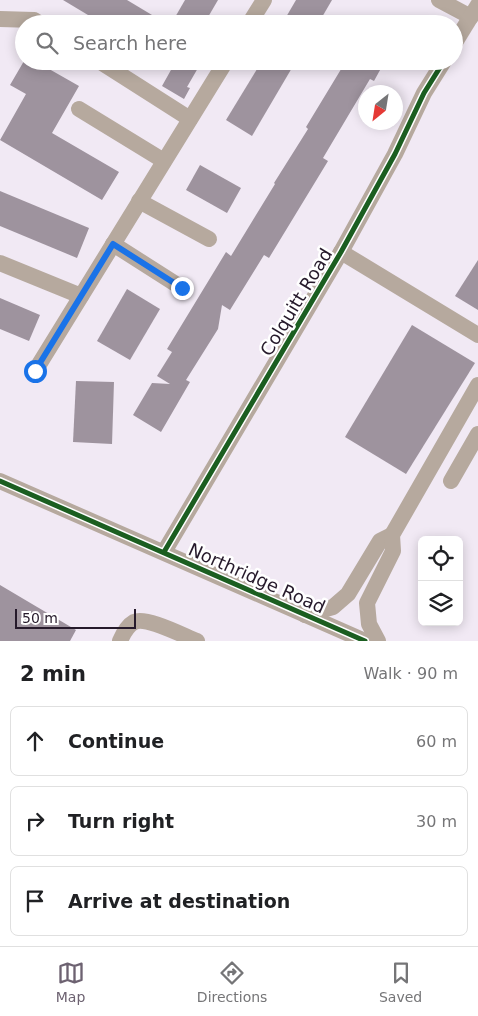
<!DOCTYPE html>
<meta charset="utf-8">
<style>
:root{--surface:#fff;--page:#f2f2f2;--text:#202124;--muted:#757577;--line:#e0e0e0;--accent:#6d6271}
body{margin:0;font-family:"DejaVu Sans",sans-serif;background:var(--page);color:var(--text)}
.controls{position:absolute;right:15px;bottom:15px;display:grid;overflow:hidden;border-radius:8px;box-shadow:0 2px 12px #0003}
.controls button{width:45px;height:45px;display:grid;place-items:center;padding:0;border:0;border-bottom:1px solid var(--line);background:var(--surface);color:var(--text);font:25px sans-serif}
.compass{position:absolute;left:358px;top:85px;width:45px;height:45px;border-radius:50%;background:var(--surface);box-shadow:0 2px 12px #0003;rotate:210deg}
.scale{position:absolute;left:15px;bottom:12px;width:121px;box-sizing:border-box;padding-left:5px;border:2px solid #261a2b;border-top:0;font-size:14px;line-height:18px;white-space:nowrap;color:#261a2b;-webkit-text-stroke:4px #fff;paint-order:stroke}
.stop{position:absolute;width:15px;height:15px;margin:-11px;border:4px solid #1a73e8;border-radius:50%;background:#fff}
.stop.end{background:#1a73e8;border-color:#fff;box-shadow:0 1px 5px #0008}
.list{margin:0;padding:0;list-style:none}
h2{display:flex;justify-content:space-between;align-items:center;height:65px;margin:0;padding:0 20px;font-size:21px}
h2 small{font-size:16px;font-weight:400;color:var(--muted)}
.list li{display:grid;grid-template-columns:32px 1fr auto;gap:15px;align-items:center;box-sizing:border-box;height:70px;margin:0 10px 10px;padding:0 10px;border:1px solid var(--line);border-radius:8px}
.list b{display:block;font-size:19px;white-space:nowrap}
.list em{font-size:16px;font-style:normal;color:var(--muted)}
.icon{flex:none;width:28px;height:28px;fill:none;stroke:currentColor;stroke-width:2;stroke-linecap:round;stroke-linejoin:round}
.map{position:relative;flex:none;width:478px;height:641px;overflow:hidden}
.search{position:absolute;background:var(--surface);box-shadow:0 2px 12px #0003;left:15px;right:15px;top:15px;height:55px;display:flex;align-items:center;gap:12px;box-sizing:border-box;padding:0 18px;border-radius:28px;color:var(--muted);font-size:19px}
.sheet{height:305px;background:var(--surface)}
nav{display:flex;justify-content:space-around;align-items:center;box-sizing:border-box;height:70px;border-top:1px solid var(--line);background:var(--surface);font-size:14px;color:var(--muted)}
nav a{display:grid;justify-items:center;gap:2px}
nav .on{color:var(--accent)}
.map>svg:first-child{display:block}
.building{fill:#9e939e}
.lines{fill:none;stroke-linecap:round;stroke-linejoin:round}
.minor{stroke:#b6a99e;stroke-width:16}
.cycleway-casing{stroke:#fff;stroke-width:8}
.cycleway{stroke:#1b5e20;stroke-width:5}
.route{stroke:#1a73e8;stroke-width:6}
.labels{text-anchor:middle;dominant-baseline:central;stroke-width:5;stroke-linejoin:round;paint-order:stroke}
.street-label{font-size:18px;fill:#261a2b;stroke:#fff}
</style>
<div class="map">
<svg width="478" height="641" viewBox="0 0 478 641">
<rect width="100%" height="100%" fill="#f1e9f4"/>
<g class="building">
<path d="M63,0h64l40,24h-64z"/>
<path d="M185,0h33l-14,24h-21l-9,-5z"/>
<path d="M296,0h36l-14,24h-36z"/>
<path d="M24,61h11l44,25 -27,47 67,39 -17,28 -102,-60 26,-46 -16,-9z"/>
<path d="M176,61h26l-15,26 3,1 -6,11 -22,-13z"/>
<path d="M262,61h34l-44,75 -26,-16z"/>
<path d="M346,61h39l-11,20 -4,-2 -47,79 5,3 -59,97 -5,-3 -34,55 -8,-5 -4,24 -32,51 4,2 -29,50 -28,-17 19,-32 18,1 -13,-8 15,-24 -5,-3 59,-97 5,4 44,-72 -1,-1 34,-54 -2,-2z"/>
<path d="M200,165l41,23 -14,25 -41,-23z"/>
<path d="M0,191l89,37 -12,30 -77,-32z"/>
<path d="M478,260v50l-23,-14z"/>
<path d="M127,289l33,20 -30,51 -33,-19z"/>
<path d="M0,298l40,17 -11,26 -29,-12z"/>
<path d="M412,325l63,38 -69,111 -61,-37z"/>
<path d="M76,381l38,1 -2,62 -39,-2z"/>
<path d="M0,585l76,45 -6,11h-70z"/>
</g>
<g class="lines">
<g class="minor">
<path d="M439,0l32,17"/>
<path d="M0,19l34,1 6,4"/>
<path d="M249,24l15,-24"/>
<path d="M454,44l24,-39"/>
<path d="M99,61l91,58"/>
<path d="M79,109l85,52"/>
<path d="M139,201l70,38"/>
<path d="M113,244l69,44"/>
<path d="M341,252l137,83"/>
<path d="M0,263l81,33"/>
<path d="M35,371l191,-310"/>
<path d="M0,481l365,160"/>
<path d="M451,481l27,-47"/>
<path d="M164,552l177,-300 54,-98 29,-61 20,-32"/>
<path d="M305,615l28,-8 15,-13 32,-53 12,-6"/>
<path d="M120,641c3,-7 7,-15 14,-19 12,-6 50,14 63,19"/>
<path d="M378,641l-9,-17 -2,-21 26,-52 -1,-16 86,-150"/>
</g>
<g class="cycleway-casing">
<g id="cycleway">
<path d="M0,481l365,160"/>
<path d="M164,552l177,-300 54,-98 29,-61 20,-32"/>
</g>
</g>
<use href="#cycleway" class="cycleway"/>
</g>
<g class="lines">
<path class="route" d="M35,371l78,-127 69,44"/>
</g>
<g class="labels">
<g class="street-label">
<text transform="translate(296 302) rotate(-59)">Colquitt Road</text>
<text transform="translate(257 578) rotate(24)">Northridge Road</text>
</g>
</g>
</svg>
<div class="controls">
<button><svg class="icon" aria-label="locate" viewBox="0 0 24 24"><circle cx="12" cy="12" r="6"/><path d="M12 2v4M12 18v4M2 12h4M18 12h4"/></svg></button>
<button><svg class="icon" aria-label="layers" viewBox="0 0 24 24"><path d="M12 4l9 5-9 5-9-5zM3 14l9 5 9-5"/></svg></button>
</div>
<svg class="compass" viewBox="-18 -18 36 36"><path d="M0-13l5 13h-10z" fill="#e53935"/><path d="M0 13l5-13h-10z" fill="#757577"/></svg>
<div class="scale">50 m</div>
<div class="stop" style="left:35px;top:371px"></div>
<div class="stop end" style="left:182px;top:288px"></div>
<div class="search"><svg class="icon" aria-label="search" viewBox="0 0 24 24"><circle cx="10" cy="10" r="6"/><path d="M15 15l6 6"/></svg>Search here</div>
</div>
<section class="sheet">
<h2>2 min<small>Walk · 90 m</small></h2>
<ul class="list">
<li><svg class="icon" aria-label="ahead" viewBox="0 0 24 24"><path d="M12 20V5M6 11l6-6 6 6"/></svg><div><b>Continue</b></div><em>60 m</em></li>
<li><svg class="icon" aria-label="right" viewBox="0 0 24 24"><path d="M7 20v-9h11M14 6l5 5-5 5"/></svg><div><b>Turn right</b></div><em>30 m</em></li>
<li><svg class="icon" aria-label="arrive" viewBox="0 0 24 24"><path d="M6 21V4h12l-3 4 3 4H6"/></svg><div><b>Arrive at destination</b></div></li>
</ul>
</section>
<nav>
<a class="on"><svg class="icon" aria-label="map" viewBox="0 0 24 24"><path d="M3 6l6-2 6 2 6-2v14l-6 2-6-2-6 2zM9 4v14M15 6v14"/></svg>Map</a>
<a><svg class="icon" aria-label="directions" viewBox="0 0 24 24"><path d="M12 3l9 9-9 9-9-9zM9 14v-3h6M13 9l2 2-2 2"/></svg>Directions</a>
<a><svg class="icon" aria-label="saved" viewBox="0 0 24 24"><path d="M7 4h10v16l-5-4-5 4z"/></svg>Saved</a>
</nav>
